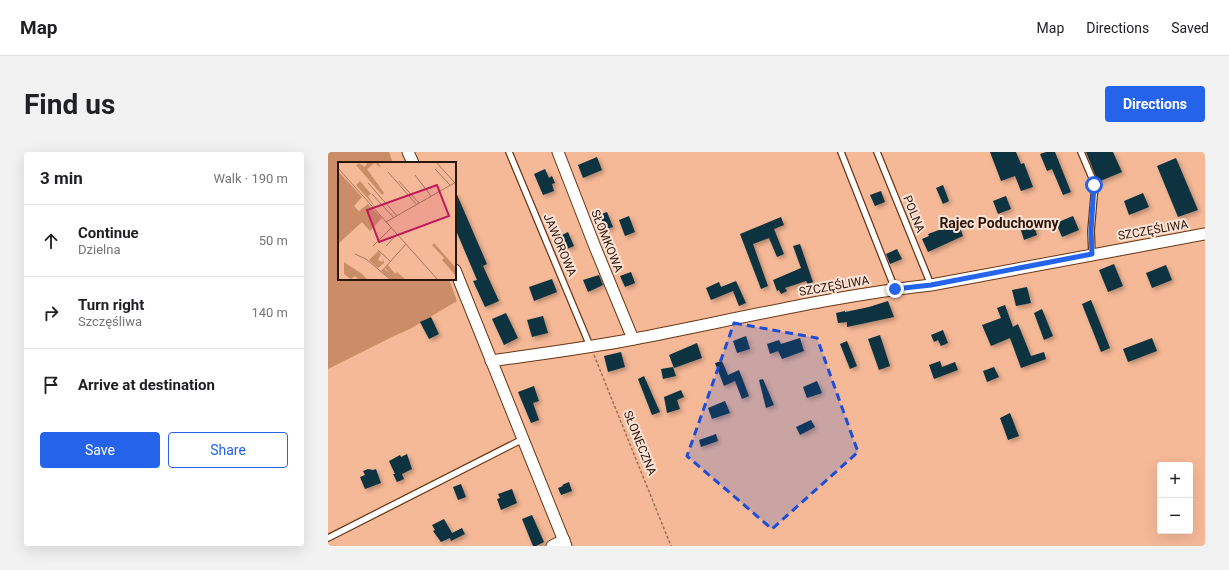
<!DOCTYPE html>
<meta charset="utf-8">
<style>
:root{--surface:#fff;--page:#f2f2f2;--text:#202124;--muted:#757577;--line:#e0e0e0;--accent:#2563eb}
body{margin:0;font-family:Roboto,sans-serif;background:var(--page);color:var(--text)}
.controls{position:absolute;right:12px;bottom:12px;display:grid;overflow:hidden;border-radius:4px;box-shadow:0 4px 16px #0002}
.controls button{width:36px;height:36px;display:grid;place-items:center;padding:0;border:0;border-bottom:1px solid var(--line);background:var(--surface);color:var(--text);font:20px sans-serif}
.stop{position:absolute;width:12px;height:12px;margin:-9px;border:3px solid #2563eb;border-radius:50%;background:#fff}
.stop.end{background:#2563eb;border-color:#fff;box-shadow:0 1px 4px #0008}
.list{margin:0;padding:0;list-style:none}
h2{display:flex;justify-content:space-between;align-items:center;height:52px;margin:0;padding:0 16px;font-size:17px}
h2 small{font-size:13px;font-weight:400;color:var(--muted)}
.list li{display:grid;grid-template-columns:26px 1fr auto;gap:12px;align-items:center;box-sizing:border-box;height:72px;padding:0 16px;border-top:1px solid var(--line)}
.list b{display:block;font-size:15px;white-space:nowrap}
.list p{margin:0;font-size:13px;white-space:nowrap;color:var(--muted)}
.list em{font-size:13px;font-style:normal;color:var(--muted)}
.actions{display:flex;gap:8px;padding:12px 16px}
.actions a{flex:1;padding:9px 0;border:1px solid var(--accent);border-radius:4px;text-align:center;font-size:14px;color:var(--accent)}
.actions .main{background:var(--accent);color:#fff}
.icon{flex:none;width:22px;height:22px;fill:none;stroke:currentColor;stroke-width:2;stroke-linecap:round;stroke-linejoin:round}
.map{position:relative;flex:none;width:877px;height:394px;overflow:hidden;border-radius:4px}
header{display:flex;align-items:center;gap:24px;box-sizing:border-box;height:56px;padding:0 20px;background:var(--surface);border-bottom:1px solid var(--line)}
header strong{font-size:19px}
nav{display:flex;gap:22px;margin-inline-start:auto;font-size:14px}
.intro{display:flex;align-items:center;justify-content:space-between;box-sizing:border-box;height:96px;padding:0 24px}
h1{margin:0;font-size:28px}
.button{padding:10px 18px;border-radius:4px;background:var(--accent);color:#fff;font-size:14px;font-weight:700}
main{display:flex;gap:24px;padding:0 24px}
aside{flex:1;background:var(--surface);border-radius:4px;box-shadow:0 4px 16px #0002}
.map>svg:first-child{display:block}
.green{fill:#cb8d68}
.building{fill:#0c3141;filter:url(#shadow)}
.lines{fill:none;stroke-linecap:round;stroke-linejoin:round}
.lane-casing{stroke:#693716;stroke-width:8}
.street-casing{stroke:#693716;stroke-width:13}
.path{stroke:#9c7058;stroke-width:1.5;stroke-dasharray:3 2;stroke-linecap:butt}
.lane{stroke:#fff;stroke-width:5.5}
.street{stroke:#fff;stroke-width:11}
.route{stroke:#2563eb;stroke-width:5}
.marked{fill:#1d4ed8;fill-opacity:0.2;stroke:#1d4ed8;stroke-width:3;stroke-dasharray:8 5;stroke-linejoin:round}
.labels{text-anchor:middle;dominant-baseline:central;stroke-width:4;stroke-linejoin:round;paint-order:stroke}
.street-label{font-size:12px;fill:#2c1609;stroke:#fde3d5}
.quarter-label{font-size:14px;font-weight:bold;fill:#2c1609;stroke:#fde3d5}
.inset-road{fill:none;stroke:#a5785e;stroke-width:1}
.view{fill:#c2185b;fill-opacity:0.15;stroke:#c2185b;stroke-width:2}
.inset-edge{fill:none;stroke:#2c1609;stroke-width:2}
</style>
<header>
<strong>Map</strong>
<nav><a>Map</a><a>Directions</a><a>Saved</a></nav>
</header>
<div class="intro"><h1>Find us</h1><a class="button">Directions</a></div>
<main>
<aside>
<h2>3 min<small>Walk · 190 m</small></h2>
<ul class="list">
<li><svg class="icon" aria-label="ahead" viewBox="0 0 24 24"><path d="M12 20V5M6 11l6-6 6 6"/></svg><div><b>Continue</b><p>Dzielna</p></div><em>50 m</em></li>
<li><svg class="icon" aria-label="right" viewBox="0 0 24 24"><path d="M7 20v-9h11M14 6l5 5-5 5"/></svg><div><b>Turn right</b><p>Szczęśliwa</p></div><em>140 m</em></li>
<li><svg class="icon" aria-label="arrive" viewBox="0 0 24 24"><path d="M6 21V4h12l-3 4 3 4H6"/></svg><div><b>Arrive at destination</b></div></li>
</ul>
<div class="actions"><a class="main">Save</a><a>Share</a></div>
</aside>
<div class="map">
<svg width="877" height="394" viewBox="0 0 877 394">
<defs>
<filter id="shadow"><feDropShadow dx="2.5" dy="2.5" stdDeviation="2" flood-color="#0004"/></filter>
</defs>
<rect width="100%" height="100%" fill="#f6b997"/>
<path class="green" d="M0,0h61l4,11h-54v116h110l8,22 -47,28 -16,7 -66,33z"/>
<g class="building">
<path d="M662,0h26l5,12 3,-1 9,24 -12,4 -6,-15 -14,5z"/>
<path d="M718,0h9l16,40 -8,3 -11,-26 -5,2 -7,-17z"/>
<path d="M758,0h27l9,20 -24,10z"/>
<path d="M269,5l5,13 -19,8 -5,-13z"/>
<path d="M848,6l22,52 -20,7 -21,-51z"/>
<path d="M217,17l4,9 3,-2 3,7 -3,1 2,7 -11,4 -9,-21z"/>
<path d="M615,33l6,16 -6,3 -7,-16z"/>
<path d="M127,38l32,74 -4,2 16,35 -14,6 -12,-26 4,-1 -22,-52z"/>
<path d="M553,39l4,11 -10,4 -5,-11z"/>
<path d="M815,41l6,14 -20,8 -5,-14z"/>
<path d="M678,44l5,13 -13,5 -5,-13z"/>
<path d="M279,60l6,15 -11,4 -6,-15z"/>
<path d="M301,64l6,16 -10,4 -6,-16z"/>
<path d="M745,64l6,14 -17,7 -6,-14z"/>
<path d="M453,65l3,8 -10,4 10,25 -7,3 -8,-19 -16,6 15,42 -7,3 -21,-55z"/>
<path d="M701,69l1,2 4,-2 3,7 -2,1 2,6 -13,5 -5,-16z"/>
<path d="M630,71l5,13 -35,16 -6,-13 7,-3 -1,-2z"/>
<path d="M240,80l6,14 -7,3 -5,-14z"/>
<path d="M472,92l13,38 -5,2 -2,-3 -21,7 2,3 -6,3 -2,-4 -2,1 -4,-11 28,-12 -8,-22z"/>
<path d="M569,97l5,10 -12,5 -4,-10z"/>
<path d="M786,112l9,22 -15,6 -9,-22z"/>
<path d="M838,113l6,15 -20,8 -6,-15z"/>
<path d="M303,120l4,11 -10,4 -5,-11z"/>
<path d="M271,123l4,10 -15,7 -5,-12z"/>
<path d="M224,127l5,13 -23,9 -5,-14z"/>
<path d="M408,129l10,22 -7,3 -6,-15 -22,9 -5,-12 13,-6 2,5z"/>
<path d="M699,135l4,16 -15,3 -4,-16z"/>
<path d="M763,148l19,48 -9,4 -19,-48z"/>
<path d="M560,149l6,16 -47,10v-5l-9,1 -2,-10 9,-2v1l24,-5z"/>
<path d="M677,153l8,22 5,-3 13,32 13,-4 2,7 -25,9 -11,-30 -19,8 -9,-21 19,-7 -4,-10z"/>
<path d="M714,157l11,27 -9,4 -10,-27z"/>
<path d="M178,161l12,25 -14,7 -12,-26z"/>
<path d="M215,164l5,17 -16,4 -5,-17z"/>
<path d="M103,165l8,17 -10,5 -9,-17z"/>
<path d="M615,178l5,13 -7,3 -3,-6 -4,2 -3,-7z"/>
<path d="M552,183l10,31 -11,4 -11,-31z"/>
<path d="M418,184l4,13 -13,4 -4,-12z"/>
<path d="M472,186l4,13 -22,8 -4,-8 -8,3 -3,-10 12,-4 2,4z"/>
<path d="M824,186l5,13 -29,11 -5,-13z"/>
<path d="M519,189l10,25 -7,3 -10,-25z"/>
<path d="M369,191l5,15 -28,10 -5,-13z"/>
<path d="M293,200l4,15 -17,5 -4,-16z"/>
<path d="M394,209l6,14 11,-5 10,26 -7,3 -7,-18 -11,5 -9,-23z"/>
<path d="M612,209l2,6 13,-5 3,8 -24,9 -5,-14z"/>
<path d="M345,215l3,9 -13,3 -2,-10z"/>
<path d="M666,215l5,10 -12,5 -4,-11z"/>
<path d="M316,224l16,36 -8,3 -14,-36z"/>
<path d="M435,227l11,26 -8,3 -7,-28z"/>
<path d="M489,229l5,12 -15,5 -4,-11z"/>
<path d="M206,234l5,15 -6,2 6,17 -8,3 -13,-31z"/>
<path d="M353,238l3,7 -7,3 3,9 -13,4 -3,-16z"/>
<path d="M397,249l5,12 -18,6 -4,-11z"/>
<path d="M682,261l9,23 -11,4 -8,-22z"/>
<path d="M483,268l4,7 -15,8 -4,-8z"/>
<path d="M388,282l2,7 -17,6 -2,-7z"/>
<path d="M79,302l5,15 -10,5 2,5 -7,3 -4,-8h2l-6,-13 11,-6 1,2z"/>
<path d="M40,317l5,1 3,-1 5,14 -16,6 -5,-12 5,-2 -2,-4z"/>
<path d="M241,330l3,9 -11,4 -3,-7 5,-2 -1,-1z"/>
<path d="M133,332l5,13 -8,3 -5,-13z"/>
<path d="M184,337l5,14 -16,7 -4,-11 3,-1 -2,-4z"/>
<path d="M204,363l12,27 -8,4h-3l-11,-27z"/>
<path d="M116,367l8,14 10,-5 3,6 -14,7 -1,-3 -9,4 -8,-11 2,-1 -3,-5z"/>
</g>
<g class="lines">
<g class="lane-casing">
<g id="lane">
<path d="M181,0l81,194"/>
<path d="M513,0l54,137"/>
<path d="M549,0l54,133"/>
<path d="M753,0l14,33 -4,46 1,23"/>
<path d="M0,386l195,-99"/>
</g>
</g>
<g class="street-casing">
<g id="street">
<path d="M80,0l5,11"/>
<path d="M230,0l37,95 38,92"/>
<path d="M127,118l111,276"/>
<path d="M163,209c48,-7 96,-13 143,-22 99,-19 197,-43 297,-54l274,-51"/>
<path d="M224,394l12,-6"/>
</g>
</g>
<path class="path" d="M266,203l77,191"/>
<use href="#lane" class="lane"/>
<use href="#street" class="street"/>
</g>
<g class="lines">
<path class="route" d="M567,137l36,-4 161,-31 -1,-23 3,-46"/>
</g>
<path class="marked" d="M406,171l83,15 41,114 -86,77 -85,-73z"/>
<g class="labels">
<g class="street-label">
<text transform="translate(586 62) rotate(68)">POLNA</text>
<text transform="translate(825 78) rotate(-10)">SZCZĘŚLIWA</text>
<text transform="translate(279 89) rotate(68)">SŁOMKOWA</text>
<text transform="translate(232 93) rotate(67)">JAWOROWA</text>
<text transform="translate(506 134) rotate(-10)">SZCZĘŚLIWA</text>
<text transform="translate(312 291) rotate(68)">SŁONECZNA</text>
</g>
<g class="quarter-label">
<text x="671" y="71">Rajec Poduchowny</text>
</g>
</g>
<g transform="translate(10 10)">
<rect width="118" height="118" fill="#f6b997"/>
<path d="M19,0l8,5 2,-4 11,-1 3,6 -6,-5 -8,6 17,24 -2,2 -26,-30 3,-1zM0,9l24,26 -8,9 5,5 9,-7 14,14 -12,13 -8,-9 -24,22zM22,19l11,13 -3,2 8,12 -20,-23zM96,81l22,25v8l-14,-16 2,-2 -12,-13zM40,89l3,3 -3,6 4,2 1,-3 1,4 -6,5 -9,-8zM6,100l18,12 6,6h-9l-4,-4 -4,3 -7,-5zM50,103l7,9 2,-2 9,8h-14l-10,-8 2,-3 6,4 -5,-5z" fill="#cb8d68"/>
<path class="inset-road" d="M98,0l19,21M0,6l100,112M97,7l15,16M50,10l29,33M77,13l16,21M61,19l20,22M30,21l29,33M34,32l22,24M48,60l70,-40M35,84l18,-18M48,84l11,-12M40,88l12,11M17,92l11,5 25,21M43,110l25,-28"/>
<path class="view" d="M99,23l12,31 -70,26 -12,-32z"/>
<rect width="118" height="118" class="inset-edge"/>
</g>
</svg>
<div class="controls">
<button>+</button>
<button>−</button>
</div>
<div class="stop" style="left:766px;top:33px"></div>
<div class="stop end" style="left:567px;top:137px"></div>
</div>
</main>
